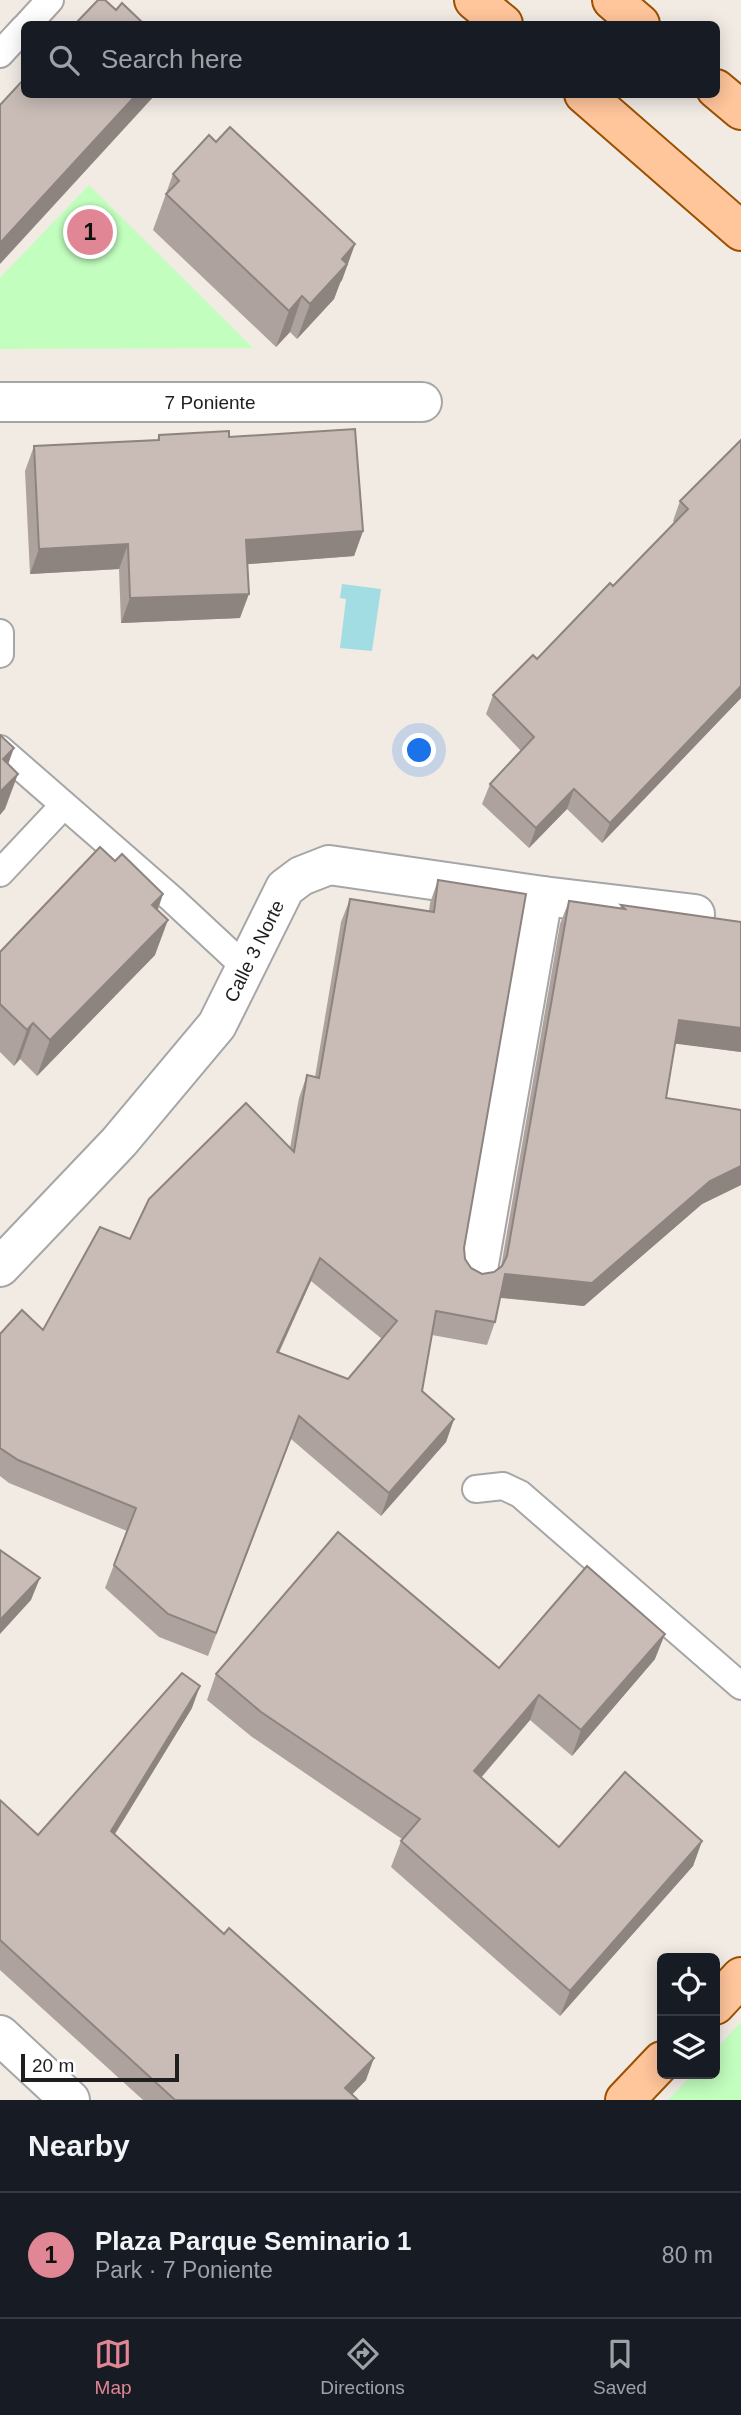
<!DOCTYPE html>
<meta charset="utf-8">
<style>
:root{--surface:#171b24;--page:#242831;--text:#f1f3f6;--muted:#9ea1a6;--line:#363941;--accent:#e18695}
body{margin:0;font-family:Helvetica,sans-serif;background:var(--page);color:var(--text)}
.controls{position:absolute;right:21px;bottom:21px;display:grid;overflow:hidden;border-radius:10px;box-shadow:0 4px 18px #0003}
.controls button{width:63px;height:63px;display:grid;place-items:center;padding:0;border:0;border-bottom:2px solid var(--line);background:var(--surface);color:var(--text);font:35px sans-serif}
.scale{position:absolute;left:21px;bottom:18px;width:158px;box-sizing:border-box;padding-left:7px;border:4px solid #1f1f1f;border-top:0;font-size:19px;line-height:24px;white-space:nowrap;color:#1f1f1f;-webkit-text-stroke:5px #fff;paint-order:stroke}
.you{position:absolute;left:420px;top:751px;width:24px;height:24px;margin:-18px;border:5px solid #fff;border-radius:50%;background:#1a73e8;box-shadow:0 0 0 10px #1a73e833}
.badge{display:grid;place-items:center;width:46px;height:46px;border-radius:50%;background:var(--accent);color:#111;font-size:23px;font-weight:700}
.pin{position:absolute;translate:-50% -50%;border:4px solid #fff;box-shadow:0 2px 7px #0006}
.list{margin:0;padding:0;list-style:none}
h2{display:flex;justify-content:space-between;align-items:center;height:91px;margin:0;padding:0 28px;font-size:30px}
h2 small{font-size:23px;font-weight:400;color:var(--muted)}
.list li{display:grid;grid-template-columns:46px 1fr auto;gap:21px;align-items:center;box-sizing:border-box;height:126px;padding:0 28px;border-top:2px solid var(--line)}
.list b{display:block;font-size:26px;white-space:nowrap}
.list p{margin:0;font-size:23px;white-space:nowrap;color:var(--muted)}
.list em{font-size:23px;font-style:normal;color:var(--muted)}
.icon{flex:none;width:38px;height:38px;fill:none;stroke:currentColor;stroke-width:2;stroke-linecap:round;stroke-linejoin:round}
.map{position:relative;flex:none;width:741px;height:2100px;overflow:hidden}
.search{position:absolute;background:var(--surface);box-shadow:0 4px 18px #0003;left:21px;right:21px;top:21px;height:77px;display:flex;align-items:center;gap:18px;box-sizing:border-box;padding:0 24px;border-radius:10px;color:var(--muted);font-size:26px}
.sheet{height:217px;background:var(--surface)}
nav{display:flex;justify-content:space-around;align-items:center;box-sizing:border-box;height:98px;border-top:2px solid var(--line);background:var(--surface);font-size:19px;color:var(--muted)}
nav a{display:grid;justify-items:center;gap:4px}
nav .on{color:var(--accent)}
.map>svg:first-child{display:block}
.park{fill:#c2febe}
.water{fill:#a1dde2}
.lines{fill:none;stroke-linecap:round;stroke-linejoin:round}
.service-casing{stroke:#a6a6a6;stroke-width:30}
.minor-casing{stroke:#a6a6a6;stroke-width:42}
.primary-casing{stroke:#9a5000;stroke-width:42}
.service{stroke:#fff;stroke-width:26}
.minor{stroke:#fff;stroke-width:38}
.primary{stroke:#ffc59b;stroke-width:38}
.wall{fill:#ada29d;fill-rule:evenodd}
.shaded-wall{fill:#8d8480}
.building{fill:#c9bcb7;stroke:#8d8480;stroke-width:2;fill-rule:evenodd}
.labels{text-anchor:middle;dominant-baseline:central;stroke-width:5;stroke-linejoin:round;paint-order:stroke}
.street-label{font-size:19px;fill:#1f1f1f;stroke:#fff}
</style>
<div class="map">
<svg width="741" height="2100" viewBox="0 0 741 2100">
<rect width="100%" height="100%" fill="#f1ebe4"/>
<g class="park">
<path d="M89,185l164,163 -253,1v-71z"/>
<path d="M741,2022v78h-73l25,-26h22v-24z"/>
</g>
<path class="water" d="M342,584l39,5 -9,62 -32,-3 6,-49 -6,-1z"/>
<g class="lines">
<g class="service-casing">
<g id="service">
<path d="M28,24l22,-24"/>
<path d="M0,54l24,-26"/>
<path d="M0,633v21"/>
<path d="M0,749l172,150 73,68"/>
<path d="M0,873l63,-67"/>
<path d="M476,1489l27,-3 17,8 221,192"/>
</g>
</g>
<g class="minor-casing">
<g id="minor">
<path id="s1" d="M0,402h422"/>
<path id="s2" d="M0,1267l119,-125 98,-117 68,-137 16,-12 28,-11 214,31 152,18"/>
<path d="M477,1275l66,-379"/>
<path d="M0,2035l70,65"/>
</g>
</g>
<g class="primary-casing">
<g id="primary">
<path d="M474,0l29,24"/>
<path d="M612,0l28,24"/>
<path d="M716,89l25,21"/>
<path d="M584,94l157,137"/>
<path d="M715,2005l26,-28"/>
<path d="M625,2100l37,-39"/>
</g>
</g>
<use href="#service" class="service"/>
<use href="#minor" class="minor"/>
<use href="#primary" class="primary"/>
</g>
<g class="wall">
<path d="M216,142l139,102 -13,36 -2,3 -6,16 -37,40 -7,-7 -14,15 -123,-117 20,-56z"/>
<path d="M159,435l70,2 134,94 -9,25 -107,8 -7,54 -119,5 -2,-54 -89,5 -5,-103 9,-25 123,-6z"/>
<path d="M741,440v258l-139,145 -35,-34 -38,39 -47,-44 8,-20 31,-33 -35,-37 7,-19 44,-36 76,-73 62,-63 -2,-2 7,-20z"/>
<path d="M438,880l27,379 6,9 11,6 12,-2 7,-5 59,-343 9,-23 51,8 1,-4 120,17v130l-66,-9 -9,55 75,12v75l-39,19 -118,102 -84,-8 -5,24 -8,23 -55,-10 -10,56 32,28 -8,23 -65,74 -90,-77 -83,217 -49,-19 -54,-49 22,-57 -118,-48 -9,-7v-142l43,-4 87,-91 160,-91 9,-50 8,-23 8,2 26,-155 9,-23 79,12 1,-8zM311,1281l71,58 -34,40 -69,-26z"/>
<path d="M163,894l-5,16 -3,45 -118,121 -17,-17 -6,7 -14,-14v-100z"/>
<path d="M655,1659l-83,97 -42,-36 -49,58 78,69 143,-6 -9,25 -133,150 -169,-149 10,-26 1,-2 -150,-102 -45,-37 9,-26 283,-6z"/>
<path d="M192,1708l-77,126 251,246 -14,14 6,6h-215l-143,-130v-170l38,35z"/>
</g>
<g class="shaded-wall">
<path d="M137,94h19l-156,170v-21z"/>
<path d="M355,244l-13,36 -2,3 -6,16 -37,40 13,-35 32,-45z"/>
<path d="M302,296l-12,36 -14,15 13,-36z"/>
<path d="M363,531l-9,25 -117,9 9,-25z"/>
<path d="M128,544l-9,25 -89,5 9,-25z"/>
<path d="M249,594l-9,24 -119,5 9,-25z"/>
<path d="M741,686v12l-139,145 8,-20z"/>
<path d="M14,748l-13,36 2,-25z"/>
<path d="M18,774l-13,35 -5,6v-23z"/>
<path d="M574,789l-7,20 -38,39 7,-20z"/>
<path d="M163,894l-13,35 2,-24z"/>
<path d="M168,920l-13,35 -118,121 13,-36z"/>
<path d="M679,1020l62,8v24l-71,-9z"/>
<path d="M33,1023l-13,36 -6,7 13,-36z"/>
<path d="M741,1166v19l-39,19 -118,102 -88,-9 9,-23 205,-93z"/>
<path d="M320,1258l-9,23 -43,94 9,-23z"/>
<path d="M454,1419l-8,23 -65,74 8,-23z"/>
<path d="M40,1578l-9,22 -31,34v-14z"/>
<path d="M665,1634l-10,25 -83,97 9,-26z"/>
<path d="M200,1686l-8,22 -89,145 8,-22z"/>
<path d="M539,1695l-9,25 -66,77 10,-26z"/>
<path d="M702,1841l-9,25 -133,150 10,-25z"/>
<path d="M374,2058l-8,22 -19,20 -2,-12z"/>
</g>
<g class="building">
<path d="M98,0h7l11,10 6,-7 22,21h-69z"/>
<path d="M24,79v15h113l-137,149v-138z"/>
<path d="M230,127l125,117 -13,15 5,5 -37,40 -8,-8 -13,15 -123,-117 13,-13 -6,-7 36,-39 7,7z"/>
<path d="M355,429l8,102 -117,9 3,54 -119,4 -2,-54 -89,5 -5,-103 125,-6v-5l70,-4v6z"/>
<path d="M741,440v246l-131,137 -36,-34 -38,39 -46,-44 44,-47 -41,-42 40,-40 4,4 73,-76 3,3 75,-77 -8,-8z"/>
<path d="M0,735l14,13 -11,11 15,15 -18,18z"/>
<path d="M100,847l15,14 7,-7 41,40 -11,11 16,15 -118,120 -17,-17 -6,7 -27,-26v-52z"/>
<path d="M438,880l88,14 -62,354 1,11 6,9 11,6 12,-2 8,-6 5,-10 62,-355 56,8 -4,-4 120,17v106l-62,-8 -13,78 75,12v56l-31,15 -118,102 -87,-9 -10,48 -59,-11 -14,80 32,28 -65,74 -90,-77 -83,217 -48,-19 -54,-49 22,-57 -118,-48 -18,-12v-114l22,-24 21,20 57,-103 30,12 19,-40 97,-96 48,49 13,-77 12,3 31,-179 84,13zM320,1258l77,63 -49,58 -71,-27z"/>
<path d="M338,1532l161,136 88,-102 78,68 -84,96 -42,-35 -65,76 85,76 66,-75 77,69 -132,150 -169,-150 19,-22 -159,-107 -45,-38z"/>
<path d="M0,1550l40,28 -40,42z"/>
<path d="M182,1673l18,13 -89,145 113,103 5,-6 145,130 -29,30 13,12h-183l-175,-160v-140l38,35z"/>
</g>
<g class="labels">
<g class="street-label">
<text stroke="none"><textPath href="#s1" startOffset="210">7 Poniente</textPath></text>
<text stroke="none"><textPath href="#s2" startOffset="408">Calle 3 Norte</textPath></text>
</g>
</g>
</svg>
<div class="controls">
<button><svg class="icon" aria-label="locate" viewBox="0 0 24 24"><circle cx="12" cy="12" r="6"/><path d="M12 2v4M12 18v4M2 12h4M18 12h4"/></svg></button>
<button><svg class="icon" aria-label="layers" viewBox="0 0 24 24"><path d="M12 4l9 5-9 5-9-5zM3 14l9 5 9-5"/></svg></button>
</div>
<div class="scale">20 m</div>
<div class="you"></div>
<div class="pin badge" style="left:90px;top:232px">1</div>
<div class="search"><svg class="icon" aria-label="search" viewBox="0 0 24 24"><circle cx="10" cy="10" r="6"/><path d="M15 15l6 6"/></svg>Search here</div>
</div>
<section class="sheet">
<h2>Nearby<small></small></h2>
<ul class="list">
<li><span class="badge">1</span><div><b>Plaza Parque Seminario 1</b><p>Park · 7 Poniente</p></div><em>80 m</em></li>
</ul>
</section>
<nav>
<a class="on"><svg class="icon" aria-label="map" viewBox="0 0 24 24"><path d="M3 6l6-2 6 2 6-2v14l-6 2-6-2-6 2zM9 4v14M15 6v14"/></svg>Map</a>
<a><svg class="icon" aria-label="directions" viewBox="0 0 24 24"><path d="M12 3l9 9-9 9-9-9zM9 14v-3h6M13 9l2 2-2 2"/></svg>Directions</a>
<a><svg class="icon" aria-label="saved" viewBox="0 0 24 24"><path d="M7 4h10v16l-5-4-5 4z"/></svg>Saved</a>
</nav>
